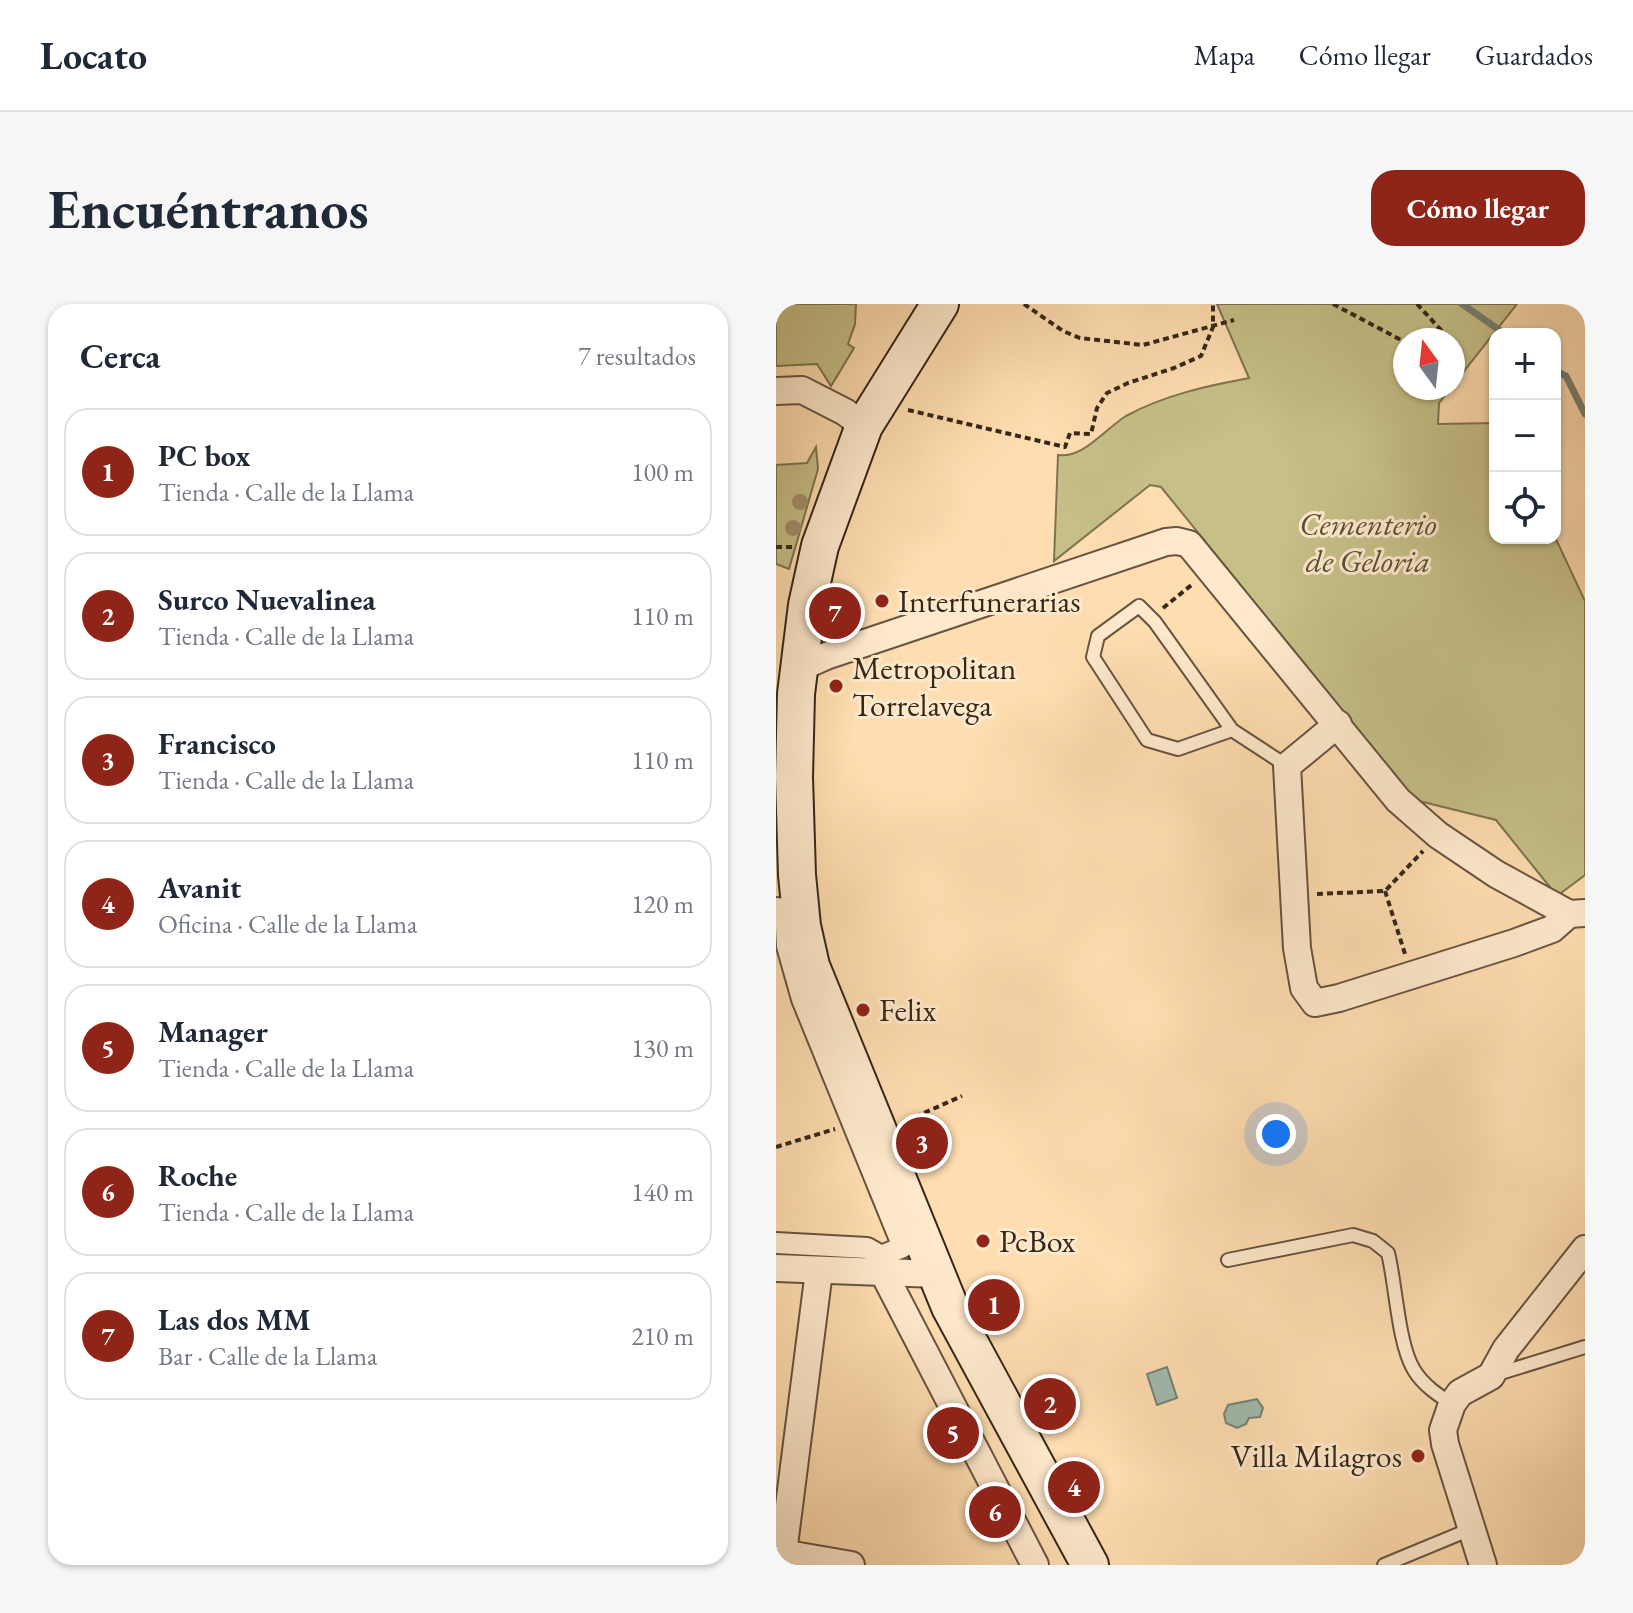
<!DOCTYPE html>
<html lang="es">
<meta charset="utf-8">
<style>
:root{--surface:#fff;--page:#f6f6f7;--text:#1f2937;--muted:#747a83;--line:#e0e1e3;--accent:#8f2418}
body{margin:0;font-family:"EB Garamond",serif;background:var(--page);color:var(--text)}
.controls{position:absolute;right:24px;top:24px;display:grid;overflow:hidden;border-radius:16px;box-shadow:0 2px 6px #0004}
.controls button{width:72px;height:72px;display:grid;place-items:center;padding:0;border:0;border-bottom:2px solid var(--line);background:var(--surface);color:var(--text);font:40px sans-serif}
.compass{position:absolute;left:617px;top:24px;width:72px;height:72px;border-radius:50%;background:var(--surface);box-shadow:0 2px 6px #0004;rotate:345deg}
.you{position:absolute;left:500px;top:830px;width:28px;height:28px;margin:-20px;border:6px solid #fff;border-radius:50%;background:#1a73e8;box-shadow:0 0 0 12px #1a73e833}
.badge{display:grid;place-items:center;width:52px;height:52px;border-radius:50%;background:var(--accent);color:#fff;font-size:26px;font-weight:700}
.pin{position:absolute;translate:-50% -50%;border:4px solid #fff;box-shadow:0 2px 8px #0006}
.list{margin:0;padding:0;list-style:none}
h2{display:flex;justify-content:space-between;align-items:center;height:104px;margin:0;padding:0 32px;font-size:34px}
h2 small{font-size:26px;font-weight:400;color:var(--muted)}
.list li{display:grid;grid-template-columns:52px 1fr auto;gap:24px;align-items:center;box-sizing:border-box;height:128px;margin:0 16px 16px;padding:0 16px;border:2px solid var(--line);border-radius:24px}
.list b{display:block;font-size:30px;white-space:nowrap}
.list p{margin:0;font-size:26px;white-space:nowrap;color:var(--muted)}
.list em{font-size:26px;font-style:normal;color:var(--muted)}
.icon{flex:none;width:44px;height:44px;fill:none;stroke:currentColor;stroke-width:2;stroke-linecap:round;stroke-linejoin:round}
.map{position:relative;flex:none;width:809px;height:1261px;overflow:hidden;border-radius:24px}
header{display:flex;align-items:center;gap:48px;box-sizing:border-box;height:112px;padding:0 40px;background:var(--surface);border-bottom:2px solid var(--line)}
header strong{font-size:38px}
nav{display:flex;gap:44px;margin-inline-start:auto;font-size:28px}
.intro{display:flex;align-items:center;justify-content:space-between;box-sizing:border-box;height:192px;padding:0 48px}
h1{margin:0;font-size:56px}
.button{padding:20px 36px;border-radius:24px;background:var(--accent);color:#fff;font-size:28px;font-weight:700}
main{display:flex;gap:48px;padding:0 48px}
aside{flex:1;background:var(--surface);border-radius:24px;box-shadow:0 2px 6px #0004}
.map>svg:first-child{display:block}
.green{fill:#c6bf87;stroke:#7e7350;stroke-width:2}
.water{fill:#a0bbae;stroke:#758073;stroke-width:2}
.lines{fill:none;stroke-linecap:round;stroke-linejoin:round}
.stream{stroke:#758073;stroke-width:7}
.service-casing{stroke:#675440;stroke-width:16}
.pedestrian-casing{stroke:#675440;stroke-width:24}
.minor-casing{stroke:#675440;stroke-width:30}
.secondary-casing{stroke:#35271a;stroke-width:40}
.path{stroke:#35271a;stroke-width:4;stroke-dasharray:6 4;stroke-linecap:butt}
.service{stroke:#fee9cc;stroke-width:12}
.pedestrian{stroke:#fee9cc;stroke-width:20}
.minor{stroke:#fee9cc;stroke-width:26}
.secondary{stroke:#fee9cc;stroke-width:36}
.tree{fill:#a38e6c}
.poi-dot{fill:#8f2418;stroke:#fee9cc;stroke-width:3}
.labels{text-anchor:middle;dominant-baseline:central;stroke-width:6;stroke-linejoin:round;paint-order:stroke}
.park-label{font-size:32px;font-style:italic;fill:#594d35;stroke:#fee9cc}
.poi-label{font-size:32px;fill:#35271a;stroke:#fee9cc;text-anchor:start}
</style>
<header>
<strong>Locato</strong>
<nav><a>Mapa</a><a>Cómo llegar</a><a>Guardados</a></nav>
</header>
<div class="intro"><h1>Encuéntranos</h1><a class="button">Cómo llegar</a></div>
<main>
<aside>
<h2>Cerca<small>7 resultados</small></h2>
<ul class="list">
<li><span class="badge">1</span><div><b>PC box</b><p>Tienda · Calle de la Llama</p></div><em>100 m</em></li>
<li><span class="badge">2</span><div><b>Surco Nuevalinea</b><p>Tienda · Calle de la Llama</p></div><em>110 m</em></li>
<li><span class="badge">3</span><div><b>Francisco</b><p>Tienda · Calle de la Llama</p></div><em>110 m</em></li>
<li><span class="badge">4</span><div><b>Avanit</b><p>Oficina · Calle de la Llama</p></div><em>120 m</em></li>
<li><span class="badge">5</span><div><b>Manager</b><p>Tienda · Calle de la Llama</p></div><em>130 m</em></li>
<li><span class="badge">6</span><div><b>Roche</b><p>Tienda · Calle de la Llama</p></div><em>140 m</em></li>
<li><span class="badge">7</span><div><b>Las dos MM</b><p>Bar · Calle de la Llama</p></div><em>210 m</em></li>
</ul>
</aside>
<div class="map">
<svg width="809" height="1261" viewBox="0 0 809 1261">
<rect width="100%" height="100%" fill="#feddb0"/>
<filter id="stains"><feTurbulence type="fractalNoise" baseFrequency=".0025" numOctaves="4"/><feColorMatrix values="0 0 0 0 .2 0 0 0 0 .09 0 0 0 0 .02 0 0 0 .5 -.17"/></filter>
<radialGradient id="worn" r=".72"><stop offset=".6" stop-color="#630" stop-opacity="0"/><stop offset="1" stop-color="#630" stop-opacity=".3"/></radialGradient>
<g class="green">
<path d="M1,0h79l-1,20 -7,20 6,4 -23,38 -14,-22 -41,2v-50l3,-9z"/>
<path d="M441,0h300l-64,81v-45h-48v48h46l-12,15 -1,21 57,-1v115l60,-1 30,64v274l-28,21 -61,-76 -81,-20 -254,-313 -11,-2 -96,76 4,-106c25,4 48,-27 68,-39 38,-21 81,-30 123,-38z"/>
<path d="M40,143l2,22 -29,100 -13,-5v-99l31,-2z"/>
</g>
<g class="water">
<path d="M391,1063l10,31 -20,7 -10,-31z"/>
<path d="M481,1095l6,9 -3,9 -11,1 -3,6 -9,4 -11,-5 -2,-9 4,-9z"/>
</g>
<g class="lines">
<g class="stream">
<path d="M686,0l43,30"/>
<path d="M779,67l11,5 19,38"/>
</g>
<g class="service-casing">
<g id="service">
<path d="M456,426l-77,-108 -16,-16 -41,30 -5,21 54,83 31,9 54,-19 55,36"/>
<path d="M452,956l125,-25 20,6 15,12c8,32 10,91 26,117 9,15 24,25 38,34"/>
<path d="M718,1071l91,-28"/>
<path d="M608,1261l87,-36"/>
</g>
</g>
<g class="pedestrian-casing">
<path id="pedestrian" d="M0,604l9,1 2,37 15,53 101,248 -22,9 -14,-8 -91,-5"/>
</g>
<g class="minor-casing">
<g id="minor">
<path d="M0,87l26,-1 43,22 19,14"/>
<path d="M23,364l27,-12 340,-114 11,-1 12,3 209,256 40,35 58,39 73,40 16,-1"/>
<path d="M562,420l-51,42 10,182 7,40 11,15 24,-5 175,-55 38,-14 17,-15"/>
<path d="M0,964l160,6"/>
<path d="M107,968l152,293"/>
<path d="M0,1248l75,13"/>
<path d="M7,1249l36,-282"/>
<path d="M707,1261l-38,-121 -2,-14 9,-26 8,-11 31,-17 15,-27 79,-100"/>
</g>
</g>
<g class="secondary-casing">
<path id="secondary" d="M164,0l-76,122 -44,120 -13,59 -11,89 -2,83 3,98 5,51 9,40 139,341 140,258"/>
</g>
<g class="path">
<path d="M248,0l39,27 17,7 63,7 91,-25"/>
<path d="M557,0l72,38"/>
<path d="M641,0l24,26 5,10"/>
<path d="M132,106l157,37 5,-14 21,1 6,-26 10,-15 21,-10 46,-15 27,-12 12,-29v-23"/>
<path d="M0,243h17"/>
<path d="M387,304l31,-25"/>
<path d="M609,587l20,63"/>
<path d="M541,590l68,-3 38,-40"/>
<path d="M130,817l56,-25"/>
<path d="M0,843l59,-18"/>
</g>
<use href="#service" class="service"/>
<use href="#pedestrian" class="pedestrian"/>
<use href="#minor" class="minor"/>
<use href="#secondary" class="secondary"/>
</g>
<g class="tree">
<circle cx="24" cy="198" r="8"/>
<circle cx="17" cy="224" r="8"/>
</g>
<g class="poi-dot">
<circle cx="106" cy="297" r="8"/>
<circle cx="60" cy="382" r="8"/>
<circle cx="87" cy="706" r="8"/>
<circle cx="207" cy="937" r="8"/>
<circle cx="642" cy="1152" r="8"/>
</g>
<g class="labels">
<g class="park-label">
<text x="592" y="220">Cementerio<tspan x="592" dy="37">de Geloria</tspan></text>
</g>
<g class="poi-label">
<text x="122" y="297">Interfunerarias</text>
<text x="76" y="364">Metropolitan<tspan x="76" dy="37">Torrelavega</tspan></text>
<text x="103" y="706">Felix</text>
<text x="223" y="937">PcBox</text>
<text x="626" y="1152" text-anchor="end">Villa Milagros</text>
</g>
</g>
<rect width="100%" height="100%" filter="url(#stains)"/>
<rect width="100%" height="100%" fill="url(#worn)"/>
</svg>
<div class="controls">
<button>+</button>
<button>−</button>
<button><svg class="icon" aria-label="locate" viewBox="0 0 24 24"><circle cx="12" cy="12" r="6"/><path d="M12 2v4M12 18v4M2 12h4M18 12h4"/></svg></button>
</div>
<svg class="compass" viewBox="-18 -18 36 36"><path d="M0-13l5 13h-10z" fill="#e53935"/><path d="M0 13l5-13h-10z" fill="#747a83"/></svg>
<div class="you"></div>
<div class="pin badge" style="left:218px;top:1001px">1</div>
<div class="pin badge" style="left:274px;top:1100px">2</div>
<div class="pin badge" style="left:146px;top:839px">3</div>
<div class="pin badge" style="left:298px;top:1183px">4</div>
<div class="pin badge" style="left:177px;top:1129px">5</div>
<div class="pin badge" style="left:219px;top:1208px">6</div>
<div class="pin badge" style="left:59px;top:309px">7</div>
</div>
</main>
